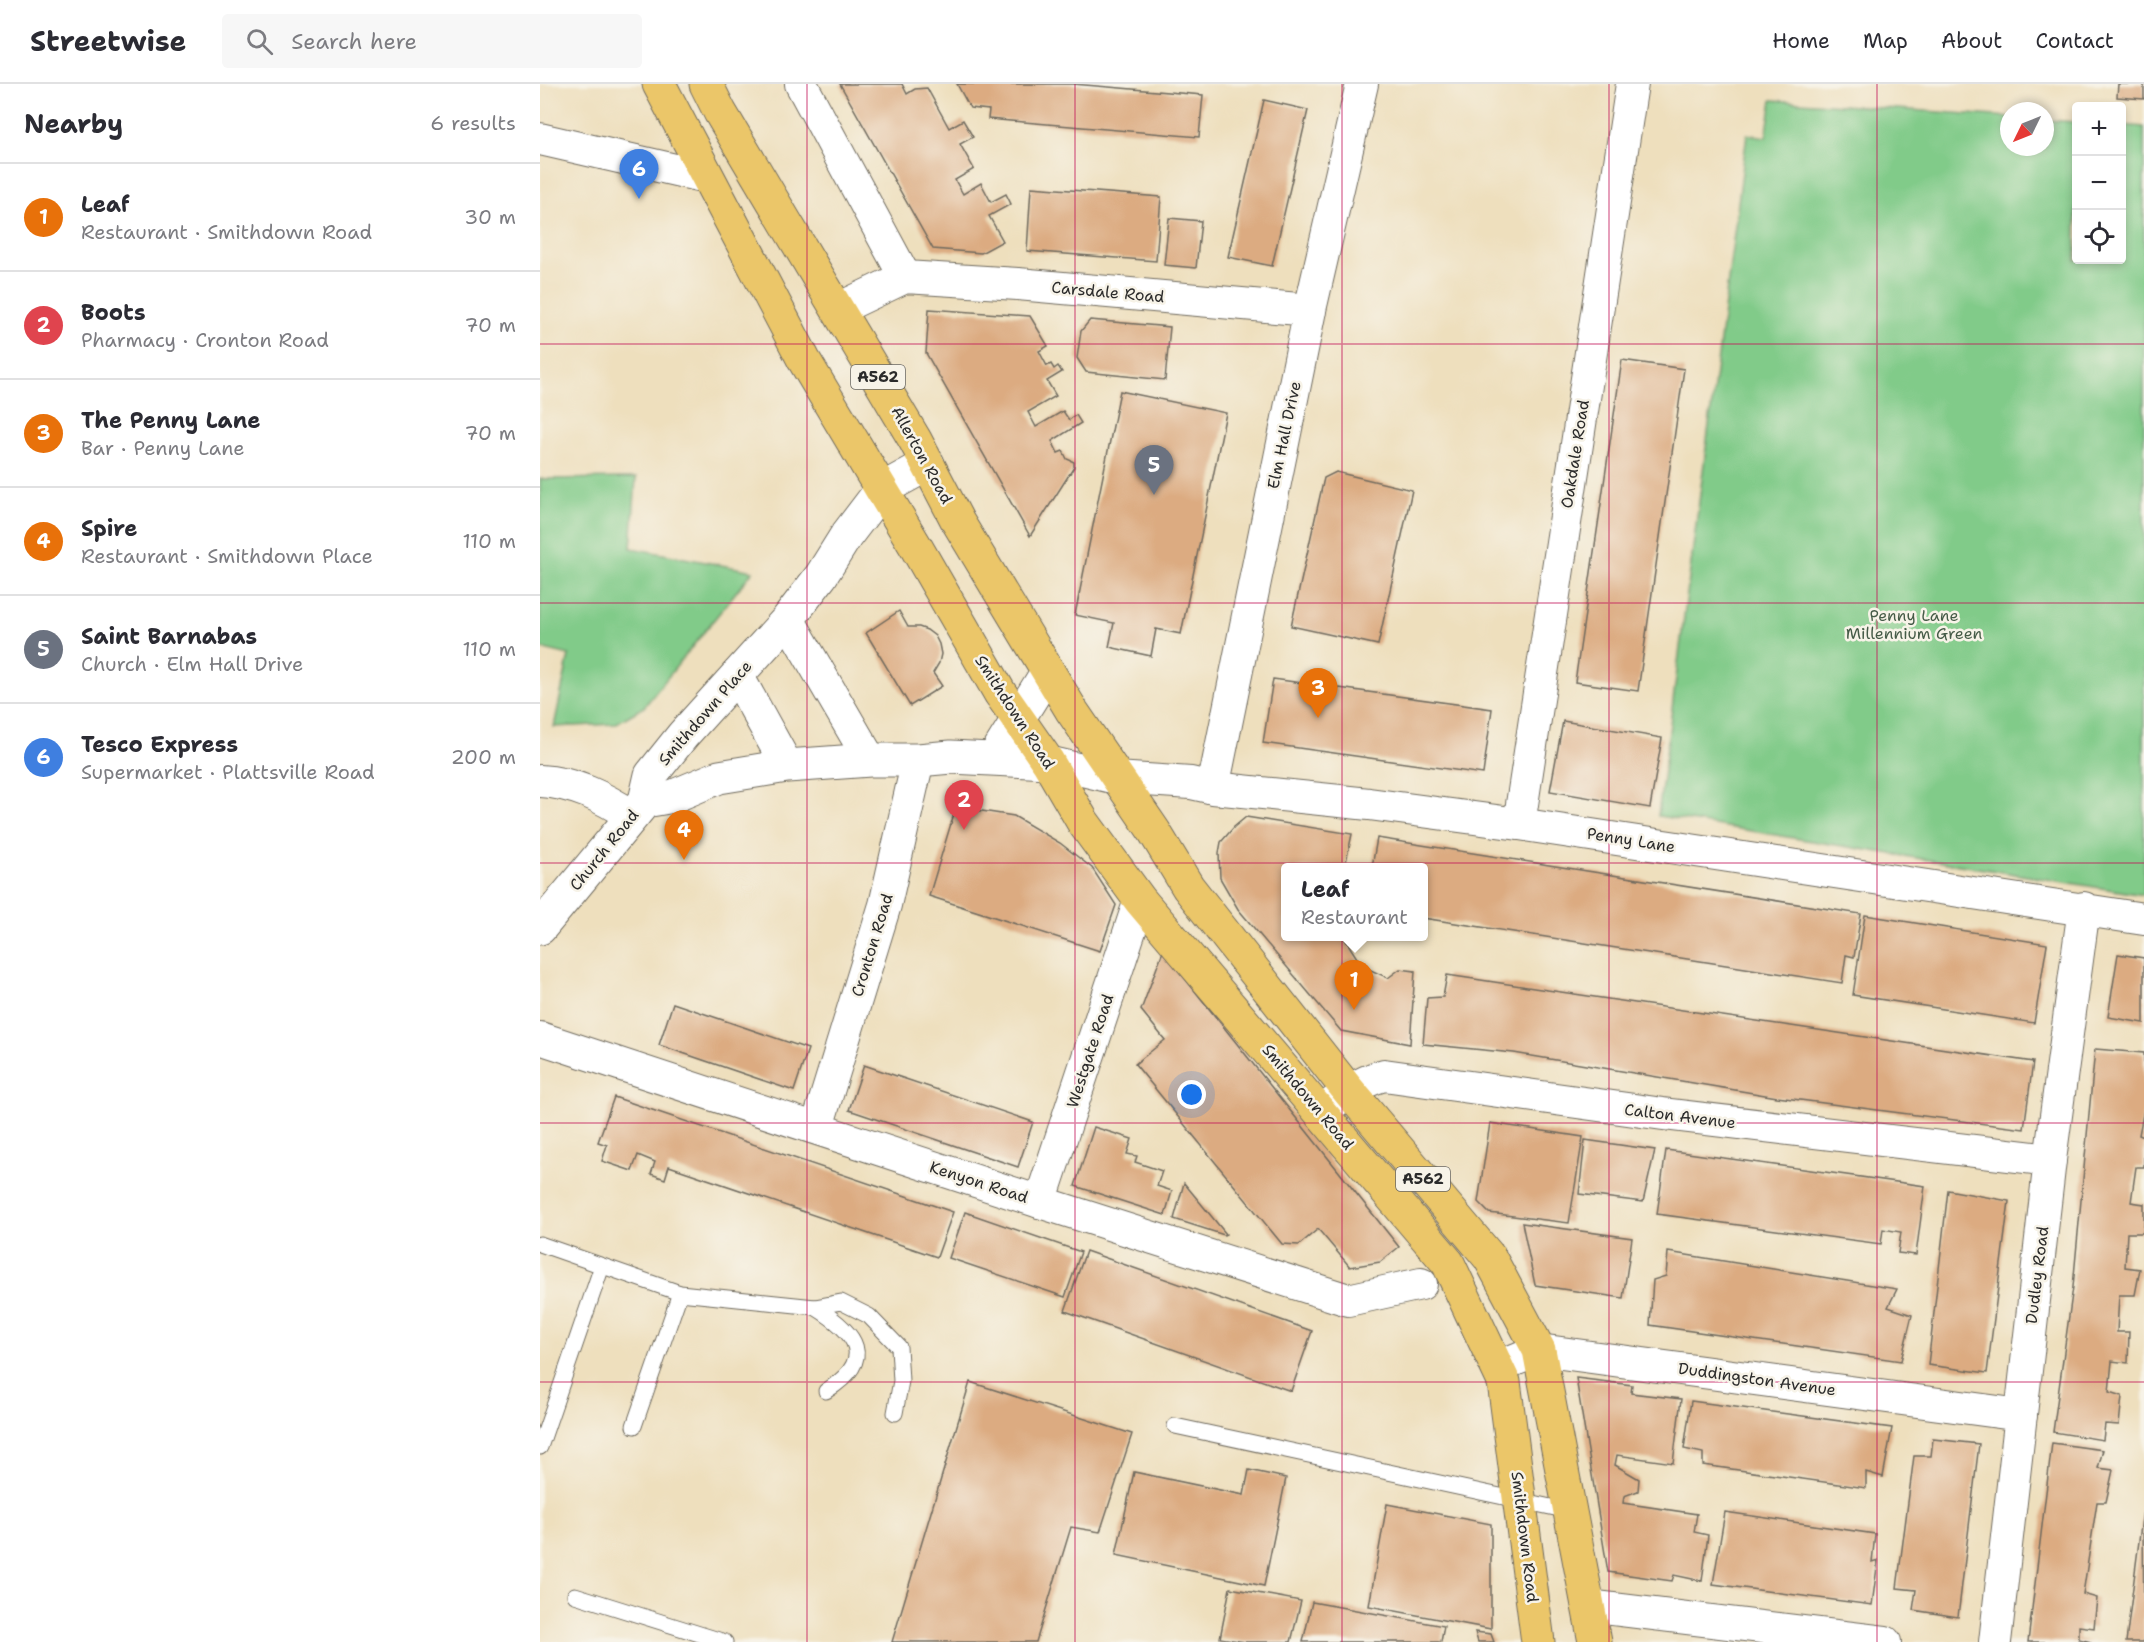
<!DOCTYPE html>
<meta charset="utf-8">
<style>
:root{--surface:#fff;--page:#f7f7f7;--text:#2b2b33;--muted:#7c7c81;--line:#e1e1e2;--accent:#d1495b}
body{margin:0;font-family:"Shantell Sans",sans-serif;background:var(--page);color:var(--text)}
.controls{position:absolute;right:18px;top:18px;display:grid;overflow:hidden;border-radius:6px;box-shadow:0 3px 9px #0003}
.controls button{width:54px;height:54px;display:grid;place-items:center;padding:0;border:0;border-bottom:2px solid var(--line);background:var(--surface);color:var(--text);font:30px sans-serif}
.compass{position:absolute;left:1460px;top:18px;width:54px;height:54px;border-radius:50%;background:var(--surface);box-shadow:0 3px 9px #0003;rotate:227deg}
.you{position:absolute;left:652px;top:1011px;width:21px;height:21px;margin:-15px;border:4px solid #fff;border-radius:50%;background:#1a73e8;box-shadow:0 0 0 9px #1a73e833}
.badge{display:grid;place-items:center;width:39px;height:39px;border-radius:50%;background:var(--accent);color:#fff;font-size:20px;font-weight:700}
.pin{position:absolute;translate:-50% -50px;filter:drop-shadow(0 2px 3px #0008)}
.pin::after{content:'';position:absolute;top:32px;width:21px;height:18px;background:inherit;clip-path:polygon(0 0,100% 0,50% 100%)}
.popup{position:absolute;left:741px;top:779px;width:147px;height:78px;box-sizing:border-box;display:grid;place-content:center;border-radius:6px;background:var(--surface);filter:drop-shadow(0 2px 4px #0005);font-size:20px;white-space:nowrap;color:var(--muted)}
.popup b{font-size:22px;color:var(--text)}
.popup::after{content:'';position:absolute;left:50%;top:100%;margin-left:-12px;border:12px solid transparent;border-top-color:var(--surface)}
.list{margin:0;padding:0;list-style:none}
h2{display:flex;justify-content:space-between;align-items:center;height:78px;margin:0;padding:0 24px;font-size:26px}
h2 small{font-size:20px;font-weight:400;color:var(--muted)}
.list li{display:grid;grid-template-columns:39px 1fr auto;gap:18px;align-items:center;box-sizing:border-box;height:108px;padding:0 24px;border-top:2px solid var(--line)}
.list b{display:block;font-size:22px;white-space:nowrap}
.list p{margin:0;font-size:20px;white-space:nowrap;color:var(--muted)}
.list em{font-size:20px;font-style:normal;color:var(--muted)}
.icon{flex:none;width:33px;height:33px;fill:none;stroke:currentColor;stroke-width:2;stroke-linecap:round;stroke-linejoin:round}
.map{position:relative;flex:none;width:1604px;height:1558px;overflow:hidden}
header{display:flex;align-items:center;gap:36px;box-sizing:border-box;height:84px;padding:0 30px;background:var(--surface);border-bottom:2px solid var(--line)}
header strong{font-size:28px}
nav{display:flex;gap:33px;margin-inline-start:auto;font-size:21px}
.search{width:420px;height:54px;background:var(--page);display:flex;align-items:center;gap:15px;box-sizing:border-box;padding:0 21px;border-radius:6px;color:var(--muted);font-size:22px}
main{display:flex}
aside{flex:1;background:var(--surface)}
.map>svg:first-child{display:block}
.green{fill:#81cb89;stroke:#567b5a;stroke-width:1.5}
.building{fill:#dcab81}
.lines{fill:none;stroke-linecap:round;stroke-linejoin:round}
.service-casing{stroke:#6f6a5e;stroke-width:17}
.minor-casing{stroke:#6f6a5e;stroke-width:34}
.tertiary-casing{stroke:#6f6a5e;stroke-width:35}
.trunk-casing{stroke:#6f6a5e;stroke-width:35}
.service{stroke:#fff;stroke-width:15}
.minor{stroke:#fff;stroke-width:32}
.tertiary{stroke:#fff;stroke-width:33}
.trunk{stroke:#ebc669;stroke-width:33}
.grid{fill:none;stroke:#c2185b;stroke-width:1.5;stroke-opacity:0.55}
.labels{text-anchor:middle;dominant-baseline:central;stroke-width:5;stroke-linejoin:round;paint-order:stroke}
.shield{fill:#f7f3e8;stroke:#686764;stroke-width:1.5}
.shield-label{font-size:15px;font-weight:bold;fill:#2b2b2b}
.street-label{font-size:16px;fill:#2b2b2b;stroke:#f7f3e8}
.park-label{font-size:16px;fill:#455b47;stroke:#f7f3e8}
</style>
<header>
<strong>Streetwise</strong>
<div class="search"><svg class="icon" aria-label="search" viewBox="0 0 24 24"><circle cx="10" cy="10" r="6"/><path d="M15 15l6 6"/></svg>Search here</div>
<nav><a>Home</a><a>Map</a><a>About</a><a>Contact</a></nav>
</header>
<main>
<aside>
<h2>Nearby<small>6 results</small></h2>
<ul class="list">
<li><span class="badge" style="background:#e8710a">1</span><div><b>Leaf</b><p>Restaurant · Smithdown Road</p></div><em>30 m</em></li>
<li><span class="badge" style="background:#e0444e">2</span><div><b>Boots</b><p>Pharmacy · Cronton Road</p></div><em>70 m</em></li>
<li><span class="badge" style="background:#e8710a">3</span><div><b>The Penny Lane</b><p>Bar · Penny Lane</p></div><em>70 m</em></li>
<li><span class="badge" style="background:#e8710a">4</span><div><b>Spire</b><p>Restaurant · Smithdown Place</p></div><em>110 m</em></li>
<li><span class="badge" style="background:#6b7280">5</span><div><b>Saint Barnabas</b><p>Church · Elm Hall Drive</p></div><em>110 m</em></li>
<li><span class="badge" style="background:#3f7fe0">6</span><div><b>Tesco Express</b><p>Supermarket · Plattsville Road</p></div><em>200 m</em></li>
</ul>
</aside>
<div class="map">
<svg width="1604" height="1558" viewBox="0 0 1604 1558">
<rect width="100%" height="100%" fill="#f7f3e8"/>
<filter id="ink" filterUnits="userSpaceOnUse"><feTurbulence type="fractalNoise" baseFrequency=".0167" numOctaves="2"/><feDisplacementMap in="SourceGraphic" scale="12" xChannelSelector="R" yChannelSelector="G"/><feConvolveMatrix kernelMatrix="1 2 1 2 8 2 1 2 1" color-interpolation-filters="sRGB"/></filter>
<filter id="wash" filterUnits="userSpaceOnUse"><feTurbulence type="fractalNoise" baseFrequency=".008" numOctaves="4" result="noise"/><feDisplacementMap in="SourceGraphic" scale="24" xChannelSelector="R" yChannelSelector="G"/><feGaussianBlur stdDeviation="1.35" result="paint"/><feColorMatrix in="noise" values="0 0 0 0 0 0 0 0 0 0 0 0 0 0 0 0 0 1.4 0 .05"/><feComposite in="paint" operator="in"/></filter>
<g filter="url(#wash)">
<rect width="100%" height="100%" fill="#eedfbd"/>
<g class="green">
<path d="M1232,16l237,17v30h36v-27l31,2v138h46v-135l22,2v768l-486,-79 89,-682 19,3z"/>
<path d="M96,394l-5,70 122,23 -109,136 -29,17 -61,3 15,-72 -29,-7v-169z"/>
</g>
<g id="blocks">
<g class="building">
<path d="M300,0h62l5,10 8,-5 12,-1 22,40 14,-8 10,17 -13,7 14,25 -19,11 8,14 18,-11 10,19 15,-8 5,10 -22,12 14,25 -22,12 -48,-4z"/>
<path d="M417,0h116l130,11 -4,42 -211,-18 1,-9 -19,-2z"/>
<path d="M1578,0h26v15l-27,-2z"/>
<path d="M724,16l44,10 -36,156 -44,-9z"/>
<path d="M491,103l130,10 -5,64 -129,-10z"/>
<path d="M629,134l32,3 -5,47 -32,-3z"/>
<path d="M389,225l101,7 18,30 -9,5 8,15 4,-2 3,5 4,-3 4,6 -15,9 9,15 -28,16 8,15 27,-16 6,9 7,-5 5,8 -29,18 6,12 5,-2 4,8 7,3v5l-44,69 -104,-183z"/>
<path d="M550,236l80,7 -5,53 -79,-8 -9,-14 4,-27z"/>
<path d="M1082,276l62,9 -46,322 -63,-9z"/>
<path d="M580,307l106,22 -45,221 -25,-5 -5,27 -42,-9 5,-24 -39,-8z"/>
<path d="M796,388l76,18 -34,155 -87,-19 33,-148z"/>
<path d="M359,527l9,16h11l8,3 8,6 4,8 2,10 -2,9 -6,10 9,13 -32,20 -44,-73z"/>
<path d="M733,595l219,30 -9,65 -220,-31z"/>
<path d="M1023,637l99,17 -12,70 -100,-17z"/>
<path d="M416,723l58,9 46,27 32,25 24,37 -16,46 -171,-55z"/>
<path d="M706,733l106,17 -7,33 -60,1v68h58l19,30 26,12 12,-9 15,2 -5,73 -69,-13 -103,-122 -18,-31 -1,-25 2,-11 13,-15z"/>
<path d="M837,754l484,76 -7,43 -8,-2 -4,28 -419,-65v-51h-51z"/>
<path d="M1325,831l182,29 -13,79 -181,-28z"/>
<path d="M623,867l236,296 -19,15 -30,5 -32,-38 -19,16 -17,-1 -147,-180 30,-24 -24,-30z"/>
<path d="M1578,870l26,4v65l-36,-6z"/>
<path d="M907,891l586,87 -9,67 -247,-32 -263,-44 -91,-9 4,-46 16,-1z"/>
<path d="M133,919l135,46 -14,42 -135,-46z"/>
<path d="M1555,965l49,4v56l-5,26 5,2v30h-8l-5,35 13,2v22l-1,7h-16l-2,34 15,2 -5,26h-16l-2,37h12l-1,31 -16,-2 -3,31 13,4 -3,29 -14,-1 -2,16 -50,-8 20,-145z"/>
<path d="M324,981l169,57 -15,45 -169,-57z"/>
<path d="M74,1013l339,115 -16,45 -268,-91 -4,13 -14,-5 4,-12 -17,-7 -6,16 -30,-10 5,-16 -9,-3z"/>
<path d="M950,1039l93,14 -14,86 -80,-10 -11,-11z"/>
<path d="M554,1043l38,12 -5,15 10,2 -2,6 27,9 -5,15 15,5 -7,24 -90,-29z"/>
<path d="M1045,1056l70,10 -12,52 -64,-8z"/>
<path d="M1126,1066l259,36 -9,69 -18,-2 3,-21 -18,-3 -2,15 -224,-30z"/>
<path d="M644,1099l42,51 -2,1 -50,-16z"/>
<path d="M1408,1106l61,11 -22,172 -59,-8z"/>
<path d="M425,1128l116,40 -16,45 -116,-39z"/>
<path d="M982,1139l110,15 -9,60 -88,-13z"/>
<path d="M546,1167l226,80 -21,60 -226,-80z"/>
<path d="M1128,1168l229,37 -9,18 24,8 -11,46 -251,-36 3,-45 13,-4z"/>
<path d="M1036,1294l56,7 -1,8 50,6 -8,64 -56,-8 -2,10 24,14 -1,12 -14,5 -1,7 74,11 -3,18 14,3 -6,46 -28,-6 -2,6 -64,-9z"/>
<path d="M430,1298l162,52 -32,98 -29,-5 -35,115h-144z"/>
<path d="M1151,1317l201,27 -9,49 -17,-5v16l-163,-23v-12l-19,-4z"/>
<path d="M1393,1355l46,5 -21,173 -45,-7 3,-20 -19,-2 17,-132h17z"/>
<path d="M1512,1359l51,7 -5,18 15,2 -7,32h-9l-14,92 14,4 -3,30 -15,-2v13l12,3h-63z"/>
<path d="M709,1386l37,8 -22,108 -148,-31 18,-83 110,23z"/>
<path d="M847,1420l104,20v105l-122,-23z"/>
<path d="M1603,1426l1,132h-18z"/>
<path d="M1185,1428l150,22 -3,28 6,-2 -6,45 -159,-21z"/>
<path d="M690,1504l71,13 -10,41h-46l-25,-4z"/>
<path d="M772,1518l132,24 -3,16h-138z"/>
<path d="M935,1548l16,2 3,8h-16z"/>
</g>
</g>
</g>
<g filter="url(#ink)">
<use href="#blocks" fill-opacity="0" stroke="#6f6a5e" stroke-width="1.5"/>
<g class="lines">
<g class="service-casing">
<g id="service">
<path d="M0,1160l140,49 135,14 26,-5 28,14 30,31 2,34 -6,32"/>
<path d="M275,1223c42,26 62,52 11,84"/>
<path d="M94,1342l46,-133"/>
<path d="M635,1342l394,85"/>
<path d="M0,1363l62,-181"/>
<path d="M35,1511l150,47"/>
</g>
</g>
<g class="minor-casing">
<g id="minor">
<path d="M261,0l104,193"/>
<path d="M0,55l166,38"/>
<path d="M298,225l67,-32 113,7 292,26"/>
<path d="M248,535l82,141"/>
<path d="M197,591l50,91"/>
<path d="M508,678l68,16 75,5 22,5 156,16 150,20 625,95"/>
<path d="M0,697c35,2 63,16 92,35"/>
<path d="M673,704l97,-478 52,-226"/>
<path d="M979,740l113,-740"/>
<path d="M0,954l500,164 308,98 73,-16"/>
<path d="M782,1028c21,-17 35,-29 62,-37l279,39 387,46"/>
<path d="M277,1043l68,-222 33,-145"/>
<path d="M500,1118l100,-302"/>
<path d="M957,1283l42,-17 482,65"/>
<path d="M1048,1522l297,36"/>
<path d="M1455,1558l55,-482 34,-252"/>
</g>
</g>
<g class="tertiary-casing">
<g id="tertiary">
<path d="M454,674l54,-87"/>
<path d="M105,717l29,-5 45,-19 68,-11 83,-6h48l33,-3 97,5"/>
<path d="M0,844l105,-127 6,-26 32,-40 105,-116 33,-43 25,-40 35,-46 47,-26"/>
</g>
</g>
<g class="trunk-casing">
<g id="trunk">
<path d="M119,0l145,276 112,187 84,146 48,69 35,60 57,78 308,363 56,119 34,260"/>
<path d="M166,0l14,28 195,328 43,82 114,189 82,120 34,56 160,203 142,168 49,92 56,292"/>
</g>
</g>
<use href="#service" class="service"/>
<use href="#minor" class="minor"/>
<use href="#tertiary" class="tertiary"/>
<use href="#trunk" class="trunk"/>
</g>
</g>
<path class="grid" d="M267,0v1558M535,0v1558M802,0v1558M1069,0v1558M1337,0v1558M0,260h1604M0,519h1604M0,779h1604M0,1039h1604M0,1298h1604"/>
<g class="labels">
<g class="shield">
<rect x="311" y="281" width="54" height="24" rx="4.5"/>
<rect x="856" y="1083" width="54" height="24" rx="4.5"/>
</g>
<g class="shield-label">
<text x="338" y="293">A562</text>
<text x="883" y="1095">A562</text>
</g>
<g class="street-label">
<text transform="translate(568 208) rotate(5)">Carsdale Road</text>
<text transform="translate(744 351) rotate(-78)">Elm Hall Drive</text>
<text transform="translate(1035 370) rotate(-81)">Oakdale Road</text>
<text transform="translate(382 371) rotate(61)">Allerton Road</text>
<text transform="translate(475 628) rotate(57)">Smithdown Road</text>
<text transform="translate(165 629) rotate(-49)">Smithdown Place</text>
<text transform="translate(1091 756) rotate(9)">Penny Lane</text>
<text transform="translate(64 766) rotate(-51)">Church Road</text>
<text transform="translate(332 861) rotate(-73)">Cronton Road</text>
<text transform="translate(550 967) rotate(-72)">Westgate Road</text>
<text transform="translate(768 1013) rotate(50)">Smithdown Road</text>
<text transform="translate(1140 1032) rotate(7)">Calton Avenue</text>
<text transform="translate(439 1098) rotate(18)">Kenyon Road</text>
<text transform="translate(1497 1191) rotate(-83)">Dudley Road</text>
<text transform="translate(1217 1295) rotate(8)">Duddingston Avenue</text>
<text transform="translate(985 1453) rotate(83)">Smithdown Road</text>
</g>
<g class="park-label">
<text x="1374" y="531">Penny Lane<tspan x="1374" dy="18">Millennium Green</tspan></text>
</g>
</g>
</svg>
<div class="controls">
<button>+</button>
<button>−</button>
<button><svg class="icon" aria-label="locate" viewBox="0 0 24 24"><circle cx="12" cy="12" r="6"/><path d="M12 2v4M12 18v4M2 12h4M18 12h4"/></svg></button>
</div>
<svg class="compass" viewBox="-18 -18 36 36"><path d="M0-13l5 13h-10z" fill="#e53935"/><path d="M0 13l5-13h-10z" fill="#7c7c81"/></svg>
<div class="you"></div>
<div class="pin badge" style="left:814px;top:926px;background:#e8710a">1</div>
<div class="popup"><b>Leaf</b>Restaurant</div>
<div class="pin badge" style="left:424px;top:746px;background:#e0444e">2</div>
<div class="pin badge" style="left:778px;top:634px;background:#e8710a">3</div>
<div class="pin badge" style="left:144px;top:776px;background:#e8710a">4</div>
<div class="pin badge" style="left:614px;top:411px;background:#6b7280">5</div>
<div class="pin badge" style="left:99px;top:115px;background:#3f7fe0">6</div>
</div>
</main>
